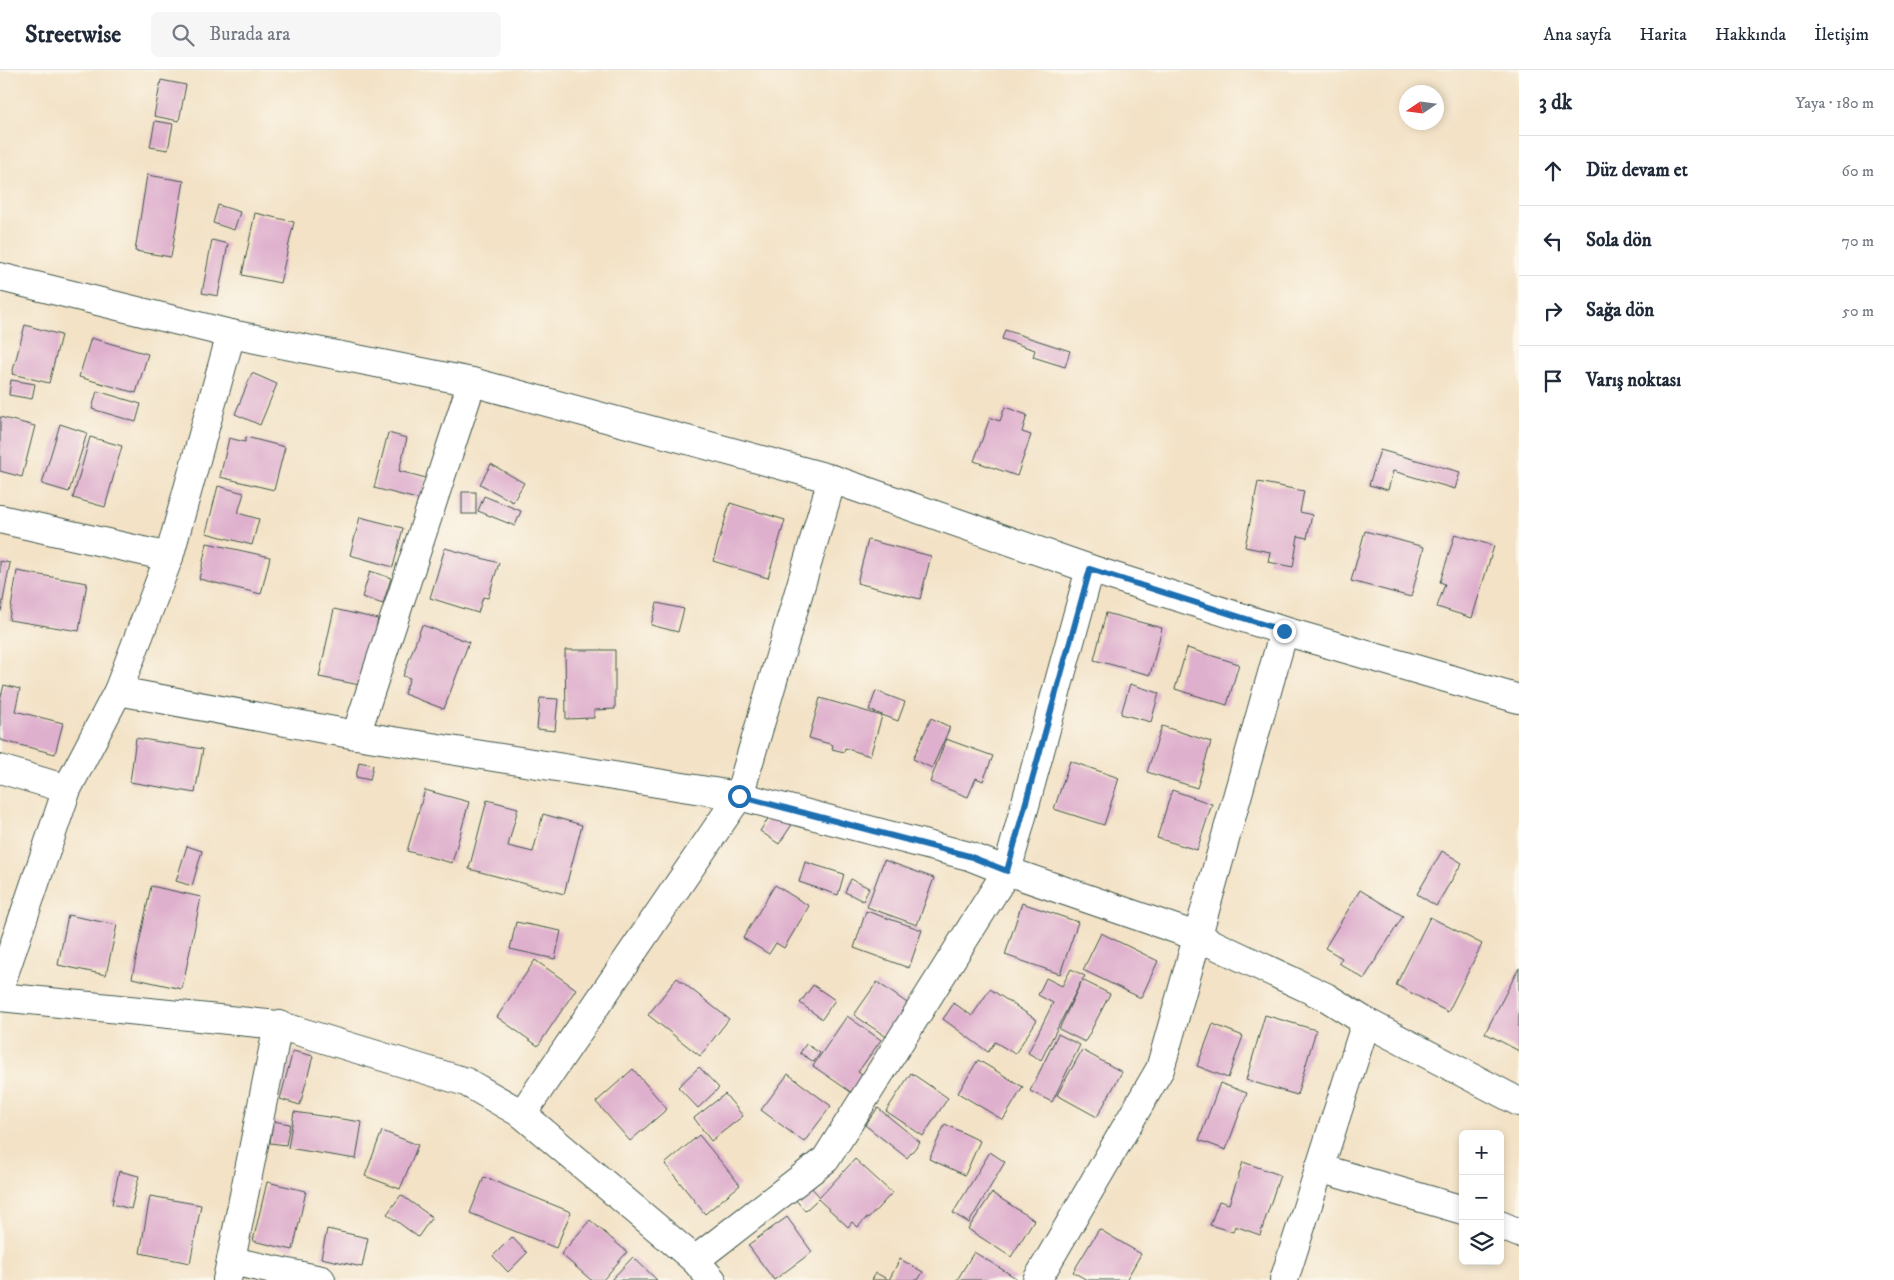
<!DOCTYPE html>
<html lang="tr">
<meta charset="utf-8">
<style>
:root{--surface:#fff;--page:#f6f6f7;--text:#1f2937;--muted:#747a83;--line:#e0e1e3}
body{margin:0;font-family:"IM FELL DW Pica",serif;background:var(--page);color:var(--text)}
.controls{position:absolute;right:15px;bottom:15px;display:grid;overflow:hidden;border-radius:8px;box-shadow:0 2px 8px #0003}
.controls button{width:45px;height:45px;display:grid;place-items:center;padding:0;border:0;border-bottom:1px solid var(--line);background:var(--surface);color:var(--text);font:25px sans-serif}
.compass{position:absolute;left:1399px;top:15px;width:45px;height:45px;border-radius:50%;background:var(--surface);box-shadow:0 2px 8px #0003;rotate:257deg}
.stop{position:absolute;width:15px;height:15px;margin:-11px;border:4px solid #1f6fb2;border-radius:50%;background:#fff}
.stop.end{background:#1f6fb2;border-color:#fff;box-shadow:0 1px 5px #0008}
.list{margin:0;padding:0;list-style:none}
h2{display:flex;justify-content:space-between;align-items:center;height:65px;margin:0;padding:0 20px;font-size:21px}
h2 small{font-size:16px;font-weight:400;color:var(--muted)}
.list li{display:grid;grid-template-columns:32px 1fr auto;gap:15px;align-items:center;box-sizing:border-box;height:70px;padding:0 20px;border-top:1px solid var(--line)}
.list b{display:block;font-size:19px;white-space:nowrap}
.list em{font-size:16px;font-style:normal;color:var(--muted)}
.icon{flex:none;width:28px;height:28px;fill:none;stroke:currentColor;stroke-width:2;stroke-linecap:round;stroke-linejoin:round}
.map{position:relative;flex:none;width:1519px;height:1210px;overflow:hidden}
header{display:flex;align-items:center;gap:30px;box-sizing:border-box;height:70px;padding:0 25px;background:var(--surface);border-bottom:1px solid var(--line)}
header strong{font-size:24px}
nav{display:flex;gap:28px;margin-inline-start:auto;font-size:18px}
.search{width:350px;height:45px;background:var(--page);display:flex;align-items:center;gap:12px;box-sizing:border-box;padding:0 18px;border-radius:8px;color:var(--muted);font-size:19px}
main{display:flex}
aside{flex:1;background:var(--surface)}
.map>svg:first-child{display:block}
.building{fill:#dfb0cd}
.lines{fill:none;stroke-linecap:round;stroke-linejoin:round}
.minor-casing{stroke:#3f564a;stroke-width:30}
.minor{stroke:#fff;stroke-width:28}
.route{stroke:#1f6fb2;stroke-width:6}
</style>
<header>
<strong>Streetwise</strong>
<div class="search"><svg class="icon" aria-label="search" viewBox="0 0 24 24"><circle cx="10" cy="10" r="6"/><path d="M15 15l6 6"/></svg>Burada ara</div>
<nav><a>Ana sayfa</a><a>Harita</a><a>Hakkında</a><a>İletişim</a></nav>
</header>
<main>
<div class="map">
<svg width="1519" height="1210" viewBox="0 0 1519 1210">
<rect width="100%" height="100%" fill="#fbf7ec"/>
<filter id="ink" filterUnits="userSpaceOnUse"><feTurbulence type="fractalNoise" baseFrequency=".02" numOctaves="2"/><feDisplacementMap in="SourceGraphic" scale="10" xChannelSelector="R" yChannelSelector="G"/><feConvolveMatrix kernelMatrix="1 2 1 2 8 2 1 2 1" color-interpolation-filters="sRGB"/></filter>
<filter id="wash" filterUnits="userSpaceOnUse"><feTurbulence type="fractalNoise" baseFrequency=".0096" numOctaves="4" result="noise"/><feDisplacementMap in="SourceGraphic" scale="20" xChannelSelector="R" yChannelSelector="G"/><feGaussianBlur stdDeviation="1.12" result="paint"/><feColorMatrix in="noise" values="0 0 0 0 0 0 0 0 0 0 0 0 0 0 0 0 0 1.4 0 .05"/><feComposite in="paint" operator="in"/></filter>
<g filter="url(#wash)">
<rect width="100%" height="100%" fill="#f3e2c6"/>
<g id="blocks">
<g class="building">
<path d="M161,10l25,5 -7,36 -25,-5z"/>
<path d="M155,51l18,3 -5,26 -18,-3z"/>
<path d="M147,105l37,6 -13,76 -36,-6z"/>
<path d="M218,135l22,7 -6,18 -21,-7z"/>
<path d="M255,143l39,9 -14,61 -38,-8z"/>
<path d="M212,170l16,4 -10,52 -16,-3z"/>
<path d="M25,255l36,10 -12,48 -37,-9z"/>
<path d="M1005,260l65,21 -5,16 -32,-10 2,-7 -33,-11z"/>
<path d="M91,268l57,16 -12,39 -57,-16z"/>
<path d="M252,303l25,11 -17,41 -25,-11z"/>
<path d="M11,310l24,4 -3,15 -23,-4z"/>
<path d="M97,321l44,13 -5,18 -44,-13z"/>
<path d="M1005,337l22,8 -5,17 9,3 -14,41 -43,-15 16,-43 10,3z"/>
<path d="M0,347l35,9 -13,51 -22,-6z"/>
<path d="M60,354l27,9 -18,59 -27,-8z"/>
<path d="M388,363l19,5 -8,33 27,7 -5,22 -47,-12z"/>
<path d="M90,367l32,9 -17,61 -32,-9z"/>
<path d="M246,367l39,10 -11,43 -54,-13 9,-39 16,4z"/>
<path d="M1380,380l80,22 -5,17 -62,-18 -5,19 -19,-5z"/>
<path d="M491,394l33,19 -11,19 -33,-18z"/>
<path d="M1258,412l46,9 -4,21 12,3 -5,23 -9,-2 -5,31 -25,-5 2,-10 -25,-5z"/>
<path d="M218,416l26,7 -6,20 21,6 -7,26 -46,-12z"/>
<rect x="462" y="422" width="14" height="22"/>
<path d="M484,426l37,15 -6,15 -37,-15z"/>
<path d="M730,433l55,17 -17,58 -55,-17z"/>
<path d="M360,447l43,11 -10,39 -43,-12z"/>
<path d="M1365,461l59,16 -13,50 -60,-16z"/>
<path d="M1455,464l39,12 -22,72 -35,-11 8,-23 -5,-2z"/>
<path d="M868,470l63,16 -11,43 -63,-16z"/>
<path d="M207,473l63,14 -9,37 -62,-15z"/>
<path d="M445,478l54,15 -11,35 -5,-1 -5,16 -48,-15z"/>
<path d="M0,491l10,2 -9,48h-1z"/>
<path d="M17,501l70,12 -8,48 -70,-11z"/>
<path d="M370,501l21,7 -8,26 -21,-7z"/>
<path d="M657,533l27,6 -6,23 -27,-7z"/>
<path d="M334,539l44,10 -13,67 -46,-9z"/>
<path d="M1106,543l56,15 -12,47 -56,-15z"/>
<path d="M422,555l47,17 -25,67 -40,-15 6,-16 -7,-2z"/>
<path d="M1187,578l52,16 -12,41 -52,-16z"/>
<path d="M565,580h50v59l-21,1v8l-28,1z"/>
<path d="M1130,614l29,9 -8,29 -30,-8z"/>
<path d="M4,615l16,4 -5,22 48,12 -8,31 -55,-14v-40z"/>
<path d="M876,621l29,11 -7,19 -29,-11z"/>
<path d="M540,628l18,1 -3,32 -18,-2z"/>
<path d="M820,628l62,18 -12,40 -25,-8 -1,4 -12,-3 1,-4 -24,-7z"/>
<path d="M931,648l19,9 -18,41 -19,-9z"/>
<path d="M1162,656l49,16 -14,46 -50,-16z"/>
<path d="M136,668l67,11 -8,44 -65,-11z"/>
<path d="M946,669l47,17 -10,25 -7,-3 -8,19 -38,-15z"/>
<path d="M1070,691l49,17 -15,47 -50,-16z"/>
<path d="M359,692l14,3 -3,15 -14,-3z"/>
<path d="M425,720l44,12 -17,61 -45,-12z"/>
<path d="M1172,720l40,14 -15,46 -40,-12z"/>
<path d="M487,730l31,8 -10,38 25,6 10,-38 39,11 -18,69 -95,-25z"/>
<path d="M773,741l20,12 -14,21 -19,-13z"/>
<path d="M187,776l15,5 -10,35 -16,-5z"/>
<path d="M1442,781l20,12 -26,43 -19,-12z"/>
<path d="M884,790l50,18 -17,47 -50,-18z"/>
<path d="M805,792l39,12 -6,21 -39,-13z"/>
<path d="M851,809l18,9 -6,13 -18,-9z"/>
<path d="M775,815l34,21 -25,42 -8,-5 -7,11 -26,-16z"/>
<path d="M151,816l50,11 -19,92 -50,-11z"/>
<path d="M1360,820l43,26 -39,63 -25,-16 3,-5 -17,-10z"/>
<path d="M1022,833l56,19 -18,52 -55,-19z"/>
<path d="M866,841l56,19 -13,38 -55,-20z"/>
<path d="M68,845l49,10 -11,50 -48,-10z"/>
<path d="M1430,847l52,27 -34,68 -52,-27z"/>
<path d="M516,852l45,9 -6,28 -45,-10z"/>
<path d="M1101,863l57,28 -17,37 -58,-28z"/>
<path d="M535,890l41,29 -38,57 -41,-29z"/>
<path d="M1519,898v83l-34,-18z"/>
<path d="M1071,899l14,7 -3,4 28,14 -25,48 -26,-13 22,-47 -40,78 -13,-7 25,-50 -15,-8 8,-17 16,8z"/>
<path d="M677,908l52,41 -29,37 -52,-41z"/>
<path d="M877,912l33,23 -22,33 -34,-23z"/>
<path d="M813,915l22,15 -13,19 -22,-16z"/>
<path d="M990,919l47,31 -22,34 -20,-12 -7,10 -45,-33 11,-16 18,13z"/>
<path d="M1265,945l51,15 -19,65 -51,-15z"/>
<path d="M847,946l34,24 -23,32 12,8 -12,17 -45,-31z"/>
<path d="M1213,954l30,12 -15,42 -31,-12z"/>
<path d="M1058,964l22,11 -28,57 -22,-11z"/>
<path d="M806,974l14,9 -6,9 -14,-9z"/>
<path d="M1082,980l40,22 -25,45 -40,-22z"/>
<path d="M293,981l20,5 -13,49 -20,-6z"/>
<path d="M978,990l45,27 -20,33 -45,-27z"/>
<path d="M699,997l20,21 -21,20 -20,-21z"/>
<path d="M633,999l34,40 -37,32 -34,-39z"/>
<path d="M911,1003l37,25 -25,38 -37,-25z"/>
<path d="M788,1004l43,32 -27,36 -43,-32z"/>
<path d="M1220,1013l27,10 -21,57 -27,-10z"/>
<path d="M725,1024l18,22 -32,25 -17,-23z"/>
<path d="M878,1038l42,34 -13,16 -42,-33z"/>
<path d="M294,1042l68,10 -6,37 -68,-11z"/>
<path d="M273,1051l17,3 -4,21 -16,-2z"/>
<path d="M945,1054l35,17 -15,34 -36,-16z"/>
<path d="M382,1061l36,14 -18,44 -35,-13z"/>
<path d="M699,1065l41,50 -35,29 -40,-50z"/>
<path d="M990,1082l15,10 -36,61 -16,-10z"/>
<path d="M855,1089l37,34 -24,26 -2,-1 -8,9 -6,-5 -4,5 -30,-28 -13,12 -11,-13 15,-13 11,12z"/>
<path d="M1243,1092l37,13 -20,60 -25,-9 -2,6 -23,-7 9,-24 10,3z"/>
<path d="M119,1101l20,5 -8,33 -19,-5z"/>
<path d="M484,1107l87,35 -15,36 -86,-35z"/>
<path d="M267,1112l39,9 -13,59 -40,-9z"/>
<path d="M992,1123l42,27 -23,37 -43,-28z"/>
<path d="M401,1125l31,22 -14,20 -31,-23z"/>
<path d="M150,1126l51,9 -11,58 -50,-10z"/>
<path d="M787,1147l25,35 -38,28 -26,-35z"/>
<path d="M590,1150l37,32 -24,28h-12l-30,-26z"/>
<path d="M327,1159l41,9 -6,29 -41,-9z"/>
<path d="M1099,1159l42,25 -15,26h-39l-14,-8z"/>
<path d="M512,1167l15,16 -19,19 -15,-16z"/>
<path d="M974,1182l42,26 -1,2h-58z"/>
<path d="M633,1187l24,23h-46z"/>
<path d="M900,1189l23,13 -5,8h-46l4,-7 13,7z"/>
</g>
</g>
</g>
<g filter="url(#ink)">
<use href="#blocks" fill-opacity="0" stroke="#3f564a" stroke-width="1"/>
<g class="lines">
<g class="minor-casing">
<g id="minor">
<path d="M0,207l231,57 241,48 360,97 258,90 194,62 235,68"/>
<path d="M0,449l169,38"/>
<path d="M118,621l238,44 383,61 230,60 38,15 189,65 130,61 40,25 153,80"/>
<path d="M356,665l116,-353"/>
<path d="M0,699l67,20"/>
<path d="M0,916l67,-197 51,-98 51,-134 62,-223"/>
<path d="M0,927l278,28 188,57 56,32 173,146 17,20"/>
<path d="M522,1044l217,-318 93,-317"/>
<path d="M1319,1098l144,42"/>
<path d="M1500,1155l19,8"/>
<path d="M695,1190l131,-101 181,-288 83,-302"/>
<path d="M231,1191l90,19"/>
<path d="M227,1210l51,-255"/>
<path d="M1037,1210l123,-211 124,-438"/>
<path d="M1284,1210l82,-258"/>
</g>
</g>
<use href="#minor" class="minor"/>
</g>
</g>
<g class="lines" filter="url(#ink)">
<path class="route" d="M739,726l230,60 38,15 83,-302 194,62"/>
</g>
</svg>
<div class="controls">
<button>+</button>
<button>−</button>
<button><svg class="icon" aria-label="layers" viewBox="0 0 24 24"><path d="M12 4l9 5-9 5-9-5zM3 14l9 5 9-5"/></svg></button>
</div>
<svg class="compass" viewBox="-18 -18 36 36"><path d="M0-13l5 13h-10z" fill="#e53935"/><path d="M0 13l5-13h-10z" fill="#747a83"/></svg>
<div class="stop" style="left:739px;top:726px"></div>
<div class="stop end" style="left:1284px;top:561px"></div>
</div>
<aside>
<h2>3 dk<small>Yaya · 180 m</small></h2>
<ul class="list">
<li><svg class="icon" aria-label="ahead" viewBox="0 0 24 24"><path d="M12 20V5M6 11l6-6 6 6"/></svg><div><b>Düz devam et</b></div><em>60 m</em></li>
<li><svg class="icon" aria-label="left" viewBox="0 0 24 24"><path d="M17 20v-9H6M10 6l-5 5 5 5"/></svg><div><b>Sola dön</b></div><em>70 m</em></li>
<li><svg class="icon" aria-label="right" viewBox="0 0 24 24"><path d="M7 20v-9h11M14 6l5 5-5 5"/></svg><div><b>Sağa dön</b></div><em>50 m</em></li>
<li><svg class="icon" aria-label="arrive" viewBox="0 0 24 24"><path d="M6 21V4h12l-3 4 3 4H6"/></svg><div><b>Varış noktası</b></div></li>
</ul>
</aside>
</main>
